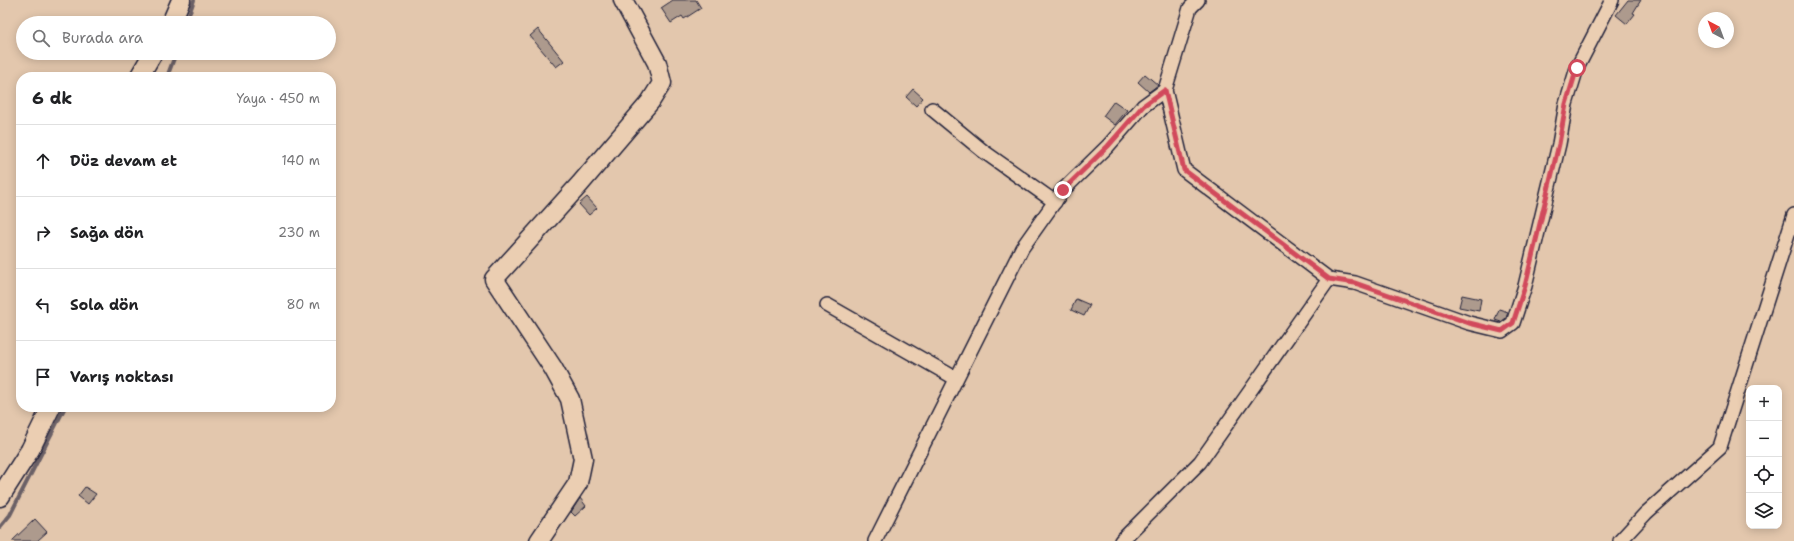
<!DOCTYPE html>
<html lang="tr">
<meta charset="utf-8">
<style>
:root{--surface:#fff;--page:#f2f2f2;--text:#202124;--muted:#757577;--line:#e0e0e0}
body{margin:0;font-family:"Shantell Sans",sans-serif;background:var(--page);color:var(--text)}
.controls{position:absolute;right:12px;bottom:12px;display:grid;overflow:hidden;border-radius:8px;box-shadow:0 2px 10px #0003}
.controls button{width:36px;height:36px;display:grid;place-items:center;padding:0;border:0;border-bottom:1px solid var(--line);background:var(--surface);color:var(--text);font:20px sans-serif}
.compass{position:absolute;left:1698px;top:12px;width:36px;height:36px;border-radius:50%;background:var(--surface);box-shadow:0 2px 10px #0003;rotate:319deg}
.stop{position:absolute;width:12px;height:12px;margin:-9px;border:3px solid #d1495b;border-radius:50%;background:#fff}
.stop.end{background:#d1495b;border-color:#fff;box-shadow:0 1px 4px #0008}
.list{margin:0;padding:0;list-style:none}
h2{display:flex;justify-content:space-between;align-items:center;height:52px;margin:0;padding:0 16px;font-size:17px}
h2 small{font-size:13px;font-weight:400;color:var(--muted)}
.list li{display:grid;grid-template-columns:26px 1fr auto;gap:12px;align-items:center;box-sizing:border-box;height:72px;padding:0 16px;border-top:1px solid var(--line)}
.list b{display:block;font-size:15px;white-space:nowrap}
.list em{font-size:13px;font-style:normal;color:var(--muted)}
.icon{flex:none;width:22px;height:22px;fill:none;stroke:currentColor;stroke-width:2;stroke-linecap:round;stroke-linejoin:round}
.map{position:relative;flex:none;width:1794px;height:541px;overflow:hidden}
.search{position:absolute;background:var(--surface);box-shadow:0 2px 10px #0003;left:16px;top:16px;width:320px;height:44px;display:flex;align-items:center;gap:10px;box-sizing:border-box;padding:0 14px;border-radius:22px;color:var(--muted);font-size:15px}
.panel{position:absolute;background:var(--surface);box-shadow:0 2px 10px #0003;left:16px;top:72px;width:320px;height:340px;border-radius:16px}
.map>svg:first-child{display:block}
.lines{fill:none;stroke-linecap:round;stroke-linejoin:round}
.stream{stroke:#6b6066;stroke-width:4}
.building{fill:#ad9a8d;stroke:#22223b}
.street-casing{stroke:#22223b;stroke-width:16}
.secondary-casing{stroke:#22223b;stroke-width:21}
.street{stroke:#ebceb2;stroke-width:13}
.secondary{stroke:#ebceb2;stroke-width:18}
.route{stroke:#d1495b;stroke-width:5}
</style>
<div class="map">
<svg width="1794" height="541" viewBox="0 0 1794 541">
<rect width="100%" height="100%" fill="#e3c7ad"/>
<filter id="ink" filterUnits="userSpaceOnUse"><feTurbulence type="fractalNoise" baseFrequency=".025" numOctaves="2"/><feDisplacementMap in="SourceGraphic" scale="8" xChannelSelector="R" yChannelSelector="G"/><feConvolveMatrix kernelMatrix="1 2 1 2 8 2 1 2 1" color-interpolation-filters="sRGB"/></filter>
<g filter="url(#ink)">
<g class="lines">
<g class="stream">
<path d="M186,23l8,-23"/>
<path d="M167,77l9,-24"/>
<path d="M0,527l10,-12 55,-108"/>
</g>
</g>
<g class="building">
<path d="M673,0h23l5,8 -17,11 -2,-3 -11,7 -10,-15z"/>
<path d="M1628,0h13l-8,13 2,1 -8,10 -11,-9z"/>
<path d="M538,29l26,32 -8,6 -26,-31z"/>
<path d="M1145,74l13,11 -9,7 -11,-10z"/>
<path d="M913,89l10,9 -7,8 -10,-9z"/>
<path d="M1114,101l13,9 -12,15 -12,-9z"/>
<path d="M587,197l10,11 -8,7 -10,-11z"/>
<path d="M1462,295l19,4 -2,12 -20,-4z"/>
<path d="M1076,299l14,6 -6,11 -13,-6z"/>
<path d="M1499,309l9,3 -2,6 -5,4 -6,-2z"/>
<path d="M85,487l11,7 -8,10 -10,-8z"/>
<path d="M580,498l6,8 -11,10 -4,-4z"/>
<path d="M35,519l12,13 -10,9h-25z"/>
</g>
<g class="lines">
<g class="street-casing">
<g id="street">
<path d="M1198,0l-8,8 -25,82 19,80 145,109 26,4 114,40 33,8 11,-8 12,-37 34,-142 7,-40 11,-36 35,-68"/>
<path d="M932,109l51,42 72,51"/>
<path d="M827,305l128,73"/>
<path d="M875,541l147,-293 41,-58 45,-44 35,-40 22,-16"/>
<path d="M1121,541l79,-79 129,-183"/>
<path d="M1620,541l26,-28 74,-66 74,-232"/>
</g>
</g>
<g class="secondary-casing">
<g id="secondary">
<path d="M171,23l10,-23"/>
<path d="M139,77l14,-24"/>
<path d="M0,497l30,-47 21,-43"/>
<path d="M539,541l39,-58 5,-24 -13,-60 -17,-31 -59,-89 86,-95 70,-82 12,-19 -5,-20 -34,-63"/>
</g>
</g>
<use href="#street" class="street"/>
<use href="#secondary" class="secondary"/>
</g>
</g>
<g class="lines" filter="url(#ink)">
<path class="route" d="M1063,190l45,-44 35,-40 22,-16 19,80 145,109 26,4 114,40 33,8 11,-8 12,-37 34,-142 7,-40 11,-36"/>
</g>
</svg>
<div class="controls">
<button>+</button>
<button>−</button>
<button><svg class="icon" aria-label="locate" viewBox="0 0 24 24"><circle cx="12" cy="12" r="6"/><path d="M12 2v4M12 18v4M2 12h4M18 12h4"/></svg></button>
<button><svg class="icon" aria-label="layers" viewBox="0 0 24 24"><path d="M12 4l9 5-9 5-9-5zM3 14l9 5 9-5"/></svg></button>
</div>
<svg class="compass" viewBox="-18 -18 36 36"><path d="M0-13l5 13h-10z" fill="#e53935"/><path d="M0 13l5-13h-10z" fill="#757577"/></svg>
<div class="stop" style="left:1577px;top:68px"></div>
<div class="stop end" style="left:1063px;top:190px"></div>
<div class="search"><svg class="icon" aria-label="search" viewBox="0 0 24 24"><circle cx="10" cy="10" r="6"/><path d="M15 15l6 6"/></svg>Burada ara</div>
<section class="panel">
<h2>6 dk<small>Yaya · 450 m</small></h2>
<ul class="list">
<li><svg class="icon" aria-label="ahead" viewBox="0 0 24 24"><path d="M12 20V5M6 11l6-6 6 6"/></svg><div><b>Düz devam et</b></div><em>140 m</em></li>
<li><svg class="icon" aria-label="right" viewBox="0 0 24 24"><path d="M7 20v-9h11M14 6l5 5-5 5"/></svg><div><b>Sağa dön</b></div><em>230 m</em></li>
<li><svg class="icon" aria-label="left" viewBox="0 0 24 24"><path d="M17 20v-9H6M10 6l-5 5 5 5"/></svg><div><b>Sola dön</b></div><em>80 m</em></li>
<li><svg class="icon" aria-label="arrive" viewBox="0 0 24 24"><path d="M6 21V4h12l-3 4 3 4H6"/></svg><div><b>Varış noktası</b></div></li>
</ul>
</section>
</div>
